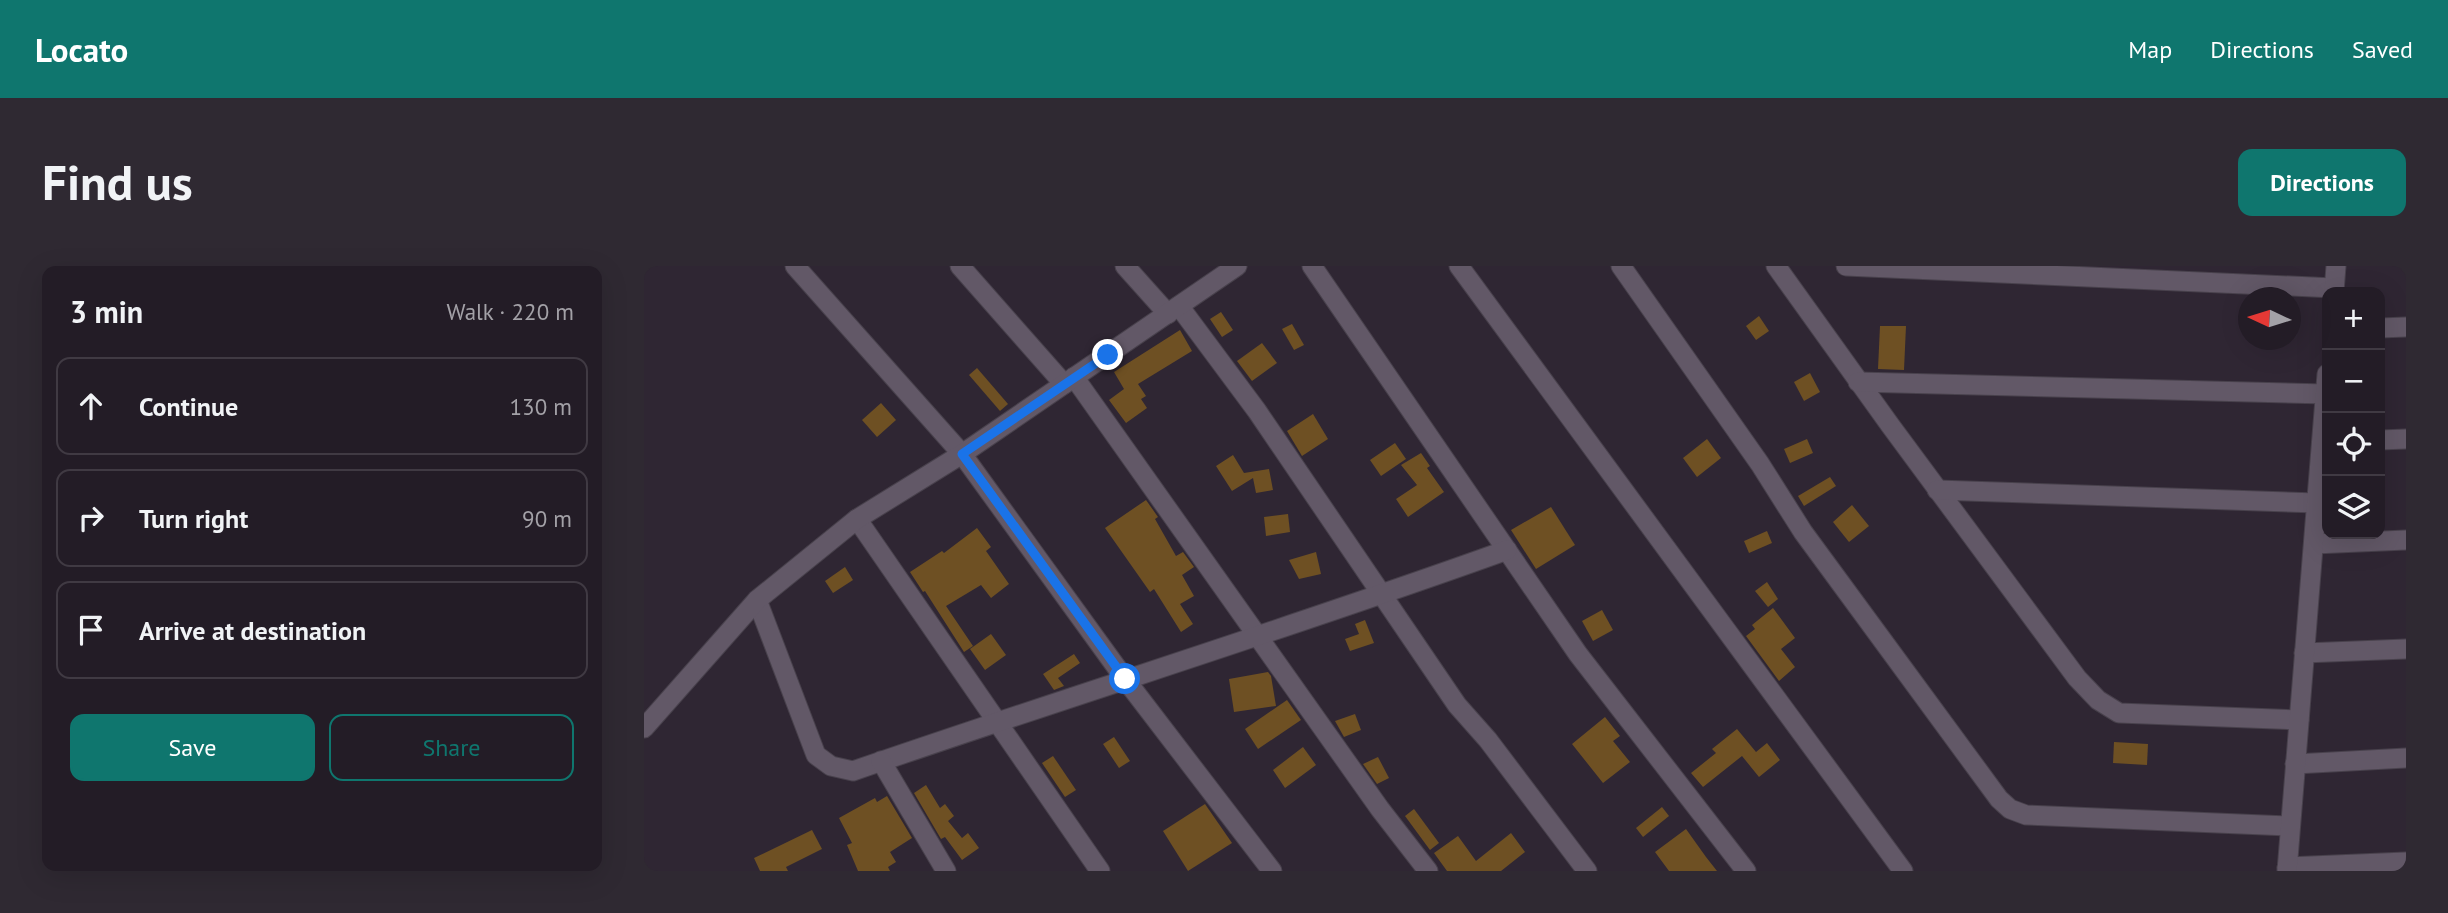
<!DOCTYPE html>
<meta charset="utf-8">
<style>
:root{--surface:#231c26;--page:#2f2932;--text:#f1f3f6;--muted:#a3a1a7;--line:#403a43;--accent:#0f766e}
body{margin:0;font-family:"PT Sans",sans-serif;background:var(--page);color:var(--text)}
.controls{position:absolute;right:21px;top:21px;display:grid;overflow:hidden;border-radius:14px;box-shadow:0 7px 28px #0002}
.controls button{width:63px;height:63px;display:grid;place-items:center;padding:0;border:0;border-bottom:2px solid var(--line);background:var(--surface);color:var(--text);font:35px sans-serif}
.compass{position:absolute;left:1594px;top:21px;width:63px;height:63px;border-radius:50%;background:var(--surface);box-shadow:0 7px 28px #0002;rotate:274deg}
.stop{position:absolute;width:21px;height:21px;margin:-16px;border:5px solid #1a73e8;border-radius:50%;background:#fff}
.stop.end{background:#1a73e8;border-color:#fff;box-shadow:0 2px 7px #0008}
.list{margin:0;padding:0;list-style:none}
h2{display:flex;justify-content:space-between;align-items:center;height:91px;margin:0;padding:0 28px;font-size:30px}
h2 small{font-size:23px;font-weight:400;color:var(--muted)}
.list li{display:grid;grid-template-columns:46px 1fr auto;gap:21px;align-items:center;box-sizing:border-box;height:98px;margin:0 14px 14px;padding:0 14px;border:2px solid var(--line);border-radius:14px}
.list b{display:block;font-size:26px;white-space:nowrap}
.list em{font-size:23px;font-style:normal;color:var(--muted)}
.actions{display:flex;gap:14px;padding:21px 28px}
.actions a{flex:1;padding:16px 0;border:2px solid var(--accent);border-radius:14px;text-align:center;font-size:24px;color:var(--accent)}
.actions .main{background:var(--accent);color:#fff}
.icon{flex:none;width:38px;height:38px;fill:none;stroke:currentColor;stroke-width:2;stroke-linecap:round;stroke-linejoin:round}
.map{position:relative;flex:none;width:1762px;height:605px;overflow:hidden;border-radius:14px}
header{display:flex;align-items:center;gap:42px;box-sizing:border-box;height:98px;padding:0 35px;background:var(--accent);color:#fff}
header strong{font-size:33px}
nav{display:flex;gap:38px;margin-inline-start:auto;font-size:24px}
.intro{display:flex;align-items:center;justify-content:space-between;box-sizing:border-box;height:168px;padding:0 42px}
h1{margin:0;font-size:49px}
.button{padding:18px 32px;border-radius:14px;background:var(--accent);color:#fff;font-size:24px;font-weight:700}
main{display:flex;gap:42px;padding:0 42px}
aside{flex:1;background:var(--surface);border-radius:14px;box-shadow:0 7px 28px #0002}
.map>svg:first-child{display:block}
.building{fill:#6e5023}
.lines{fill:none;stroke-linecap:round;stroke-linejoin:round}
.minor-casing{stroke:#48414c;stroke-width:21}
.minor{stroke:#625867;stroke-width:19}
.route{stroke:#1a73e8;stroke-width:9}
</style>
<header>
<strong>Locato</strong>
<nav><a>Map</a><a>Directions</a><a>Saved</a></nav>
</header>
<div class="intro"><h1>Find us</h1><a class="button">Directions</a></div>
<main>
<aside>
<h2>3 min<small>Walk · 220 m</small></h2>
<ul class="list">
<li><svg class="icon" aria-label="ahead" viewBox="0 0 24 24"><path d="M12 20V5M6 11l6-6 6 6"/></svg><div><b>Continue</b></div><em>130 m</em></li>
<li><svg class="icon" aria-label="right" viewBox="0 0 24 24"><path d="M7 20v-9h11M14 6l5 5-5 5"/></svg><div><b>Turn right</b></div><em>90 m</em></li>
<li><svg class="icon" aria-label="arrive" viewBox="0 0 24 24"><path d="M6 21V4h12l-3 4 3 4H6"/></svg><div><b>Arrive at destination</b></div></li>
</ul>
<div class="actions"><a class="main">Save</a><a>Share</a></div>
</aside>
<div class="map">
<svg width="1762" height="605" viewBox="0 0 1762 605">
<rect width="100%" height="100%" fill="#2f2633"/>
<g class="building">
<path d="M577,46l12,18 -11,7 -12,-18z"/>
<path d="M1115,50l10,15 -13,9 -10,-14z"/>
<path d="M648,58l12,21 -10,5 -12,-21z"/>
<path d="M1236,60h26l-2,44 -26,-1z"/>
<path d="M536,64l12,21 -54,33 8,12 -5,3 6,9 -21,15 -17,-23 15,-11 -10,-17z"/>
<path d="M618,77l15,20 -25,18 -15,-20z"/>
<path d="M333,102l31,36 -8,7 -31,-36z"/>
<path d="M1166,107l10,19 -16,9 -10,-19z"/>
<path d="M237,137l15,17 -19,17 -15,-17z"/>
<path d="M669,148l15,25 -26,17 -15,-25z"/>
<path d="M1063,173l14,19 -24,19 -14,-19z"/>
<path d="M1163,173l6,14 -23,10 -6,-14z"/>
<path d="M751,177l11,16 -25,17 -11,-16z"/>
<path d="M777,187l9,13 -3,2 17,24 -36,25 -12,-18 21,-14 -16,-20z"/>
<path d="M589,189l11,18 25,-4 4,21 -17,3 -3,-15 -21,13 -16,-25z"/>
<path d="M1186,211l6,9 -32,20 -6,-10z"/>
<path d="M502,234l12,17 -3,2 21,37 7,-4 11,15 -12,8 12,21 -14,8 13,20 -12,8 -27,-43 -4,3 -45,-64z"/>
<path d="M1208,239l17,21 -20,16 -16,-20z"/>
<path d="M907,241l24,38 -39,24 -25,-39z"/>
<path d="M644,248l2,18 -24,4 -2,-19z"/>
<path d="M333,262l14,19 -5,4 23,33 -18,14 -10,-13 -35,21 27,40 -9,6 -39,-61 -2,1 -13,-20 32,-21 2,2z"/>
<path d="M1123,265l5,12 -23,10 -5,-12z"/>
<path d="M672,286l5,22 -22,5 -10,-19z"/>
<path d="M201,301l8,13 -20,13 -8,-12z"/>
<path d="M1123,316l11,17 -10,8 -13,-16z"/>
<path d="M1129,342l22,30 -14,11 14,18 -16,14 -33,-45 9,-7 -3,-4z"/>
<path d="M958,344l11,20 -20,11 -11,-20z"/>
<path d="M721,354l9,23 -24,8 -5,-12 14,-5 -4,-10z"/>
<path d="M347,368l15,21 -21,15 -15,-21z"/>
<path d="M430,388l6,9 -22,15 6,8 -10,4 -11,-16z"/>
<path d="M624,406l3,4 5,30 -42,6 -5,-33z"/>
<path d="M643,434l14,20 -43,29 -13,-20z"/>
<path d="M711,448l6,16 -17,7 -9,-16z"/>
<path d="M961,451l15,19 -7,5 17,21 -27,21 -31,-39z"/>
<path d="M1093,463l19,23 11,-9 13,17 -21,17 -17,-21 -39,31 -12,-14 25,-20 -4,-4z"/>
<path d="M470,471l16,24 -11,7 -16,-24z"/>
<path d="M1470,476l34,2 -1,21 -34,-2z"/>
<path d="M659,481l13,18 -31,23 -12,-18z"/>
<path d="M409,490l23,34 -11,7 -23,-34z"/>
<path d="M734,491l11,21 -12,6 -14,-20z"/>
<path d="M282,519l14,23 5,-4 9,12 -6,5 14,17 6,-5 11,15 -17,12 -17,-23 -4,2 -27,-46z"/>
<path d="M243,530l25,42 -22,14 6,10 -8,5 2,4h-32l-11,-26 5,-2 -13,-25 36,-20 2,4z"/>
<path d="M561,538l27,39 -44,28 -25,-40z"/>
<path d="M1018,541l7,9 -26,21 -7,-9z"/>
<path d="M770,543l25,34 -9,7 -25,-34z"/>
<path d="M1042,563l20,28 11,14h-48l-14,-19z"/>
<path d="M168,564l10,19 -36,18 2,4h-28l-6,-13z"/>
<path d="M867,567l14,19 -24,19h-54l-13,-18 24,-17 18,25z"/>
</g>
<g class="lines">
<g class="minor-casing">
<g id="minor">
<path d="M151,0l167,188 163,225 147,192"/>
<path d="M316,0l104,118"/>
<path d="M481,0l43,48"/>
<path d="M668,0l266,388 168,217"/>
<path d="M815,0l444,605"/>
<path d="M977,0l139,198 43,68 196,267 11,10 16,6 264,11"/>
<path d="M1132,0l114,159 187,253 21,22 21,13 180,7"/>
<path d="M1202,0l488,22"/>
<path d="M1690,26l2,-26"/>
<path d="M535,40l78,105 200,294 31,35 99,131"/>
<path d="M1736,62l26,-1"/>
<path d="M430,111l306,432 48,62"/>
<path d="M1214,116l468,12"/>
<path d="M1736,174l26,-1"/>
<path d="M1293,224l380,13"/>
<path d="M213,253l243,352"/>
<path d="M1670,278l92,-4"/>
<path d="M113,334l59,155 15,11 22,5c217,-75 438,-143 654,-221"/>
<path d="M1660,387l102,-4"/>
<path d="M0,462l113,-128 100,-81 105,-65 275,-188"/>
<path d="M237,495l65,110"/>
<path d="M1651,498l111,-6"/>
<path d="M1643,601l119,-5"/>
<path d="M1643,605l40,-497"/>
</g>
</g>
<use href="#minor" class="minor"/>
</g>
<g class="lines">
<path class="route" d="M464,89l-146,99 163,225"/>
</g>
</svg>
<div class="controls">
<button>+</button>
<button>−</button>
<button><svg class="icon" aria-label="locate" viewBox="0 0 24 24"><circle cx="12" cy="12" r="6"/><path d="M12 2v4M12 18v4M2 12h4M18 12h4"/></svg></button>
<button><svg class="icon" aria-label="layers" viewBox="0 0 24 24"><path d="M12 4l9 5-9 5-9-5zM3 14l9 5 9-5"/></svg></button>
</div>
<svg class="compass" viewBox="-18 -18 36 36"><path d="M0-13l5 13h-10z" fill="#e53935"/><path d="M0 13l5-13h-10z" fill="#a3a1a7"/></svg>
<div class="stop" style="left:481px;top:413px"></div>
<div class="stop end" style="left:464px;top:89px"></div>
</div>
</main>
